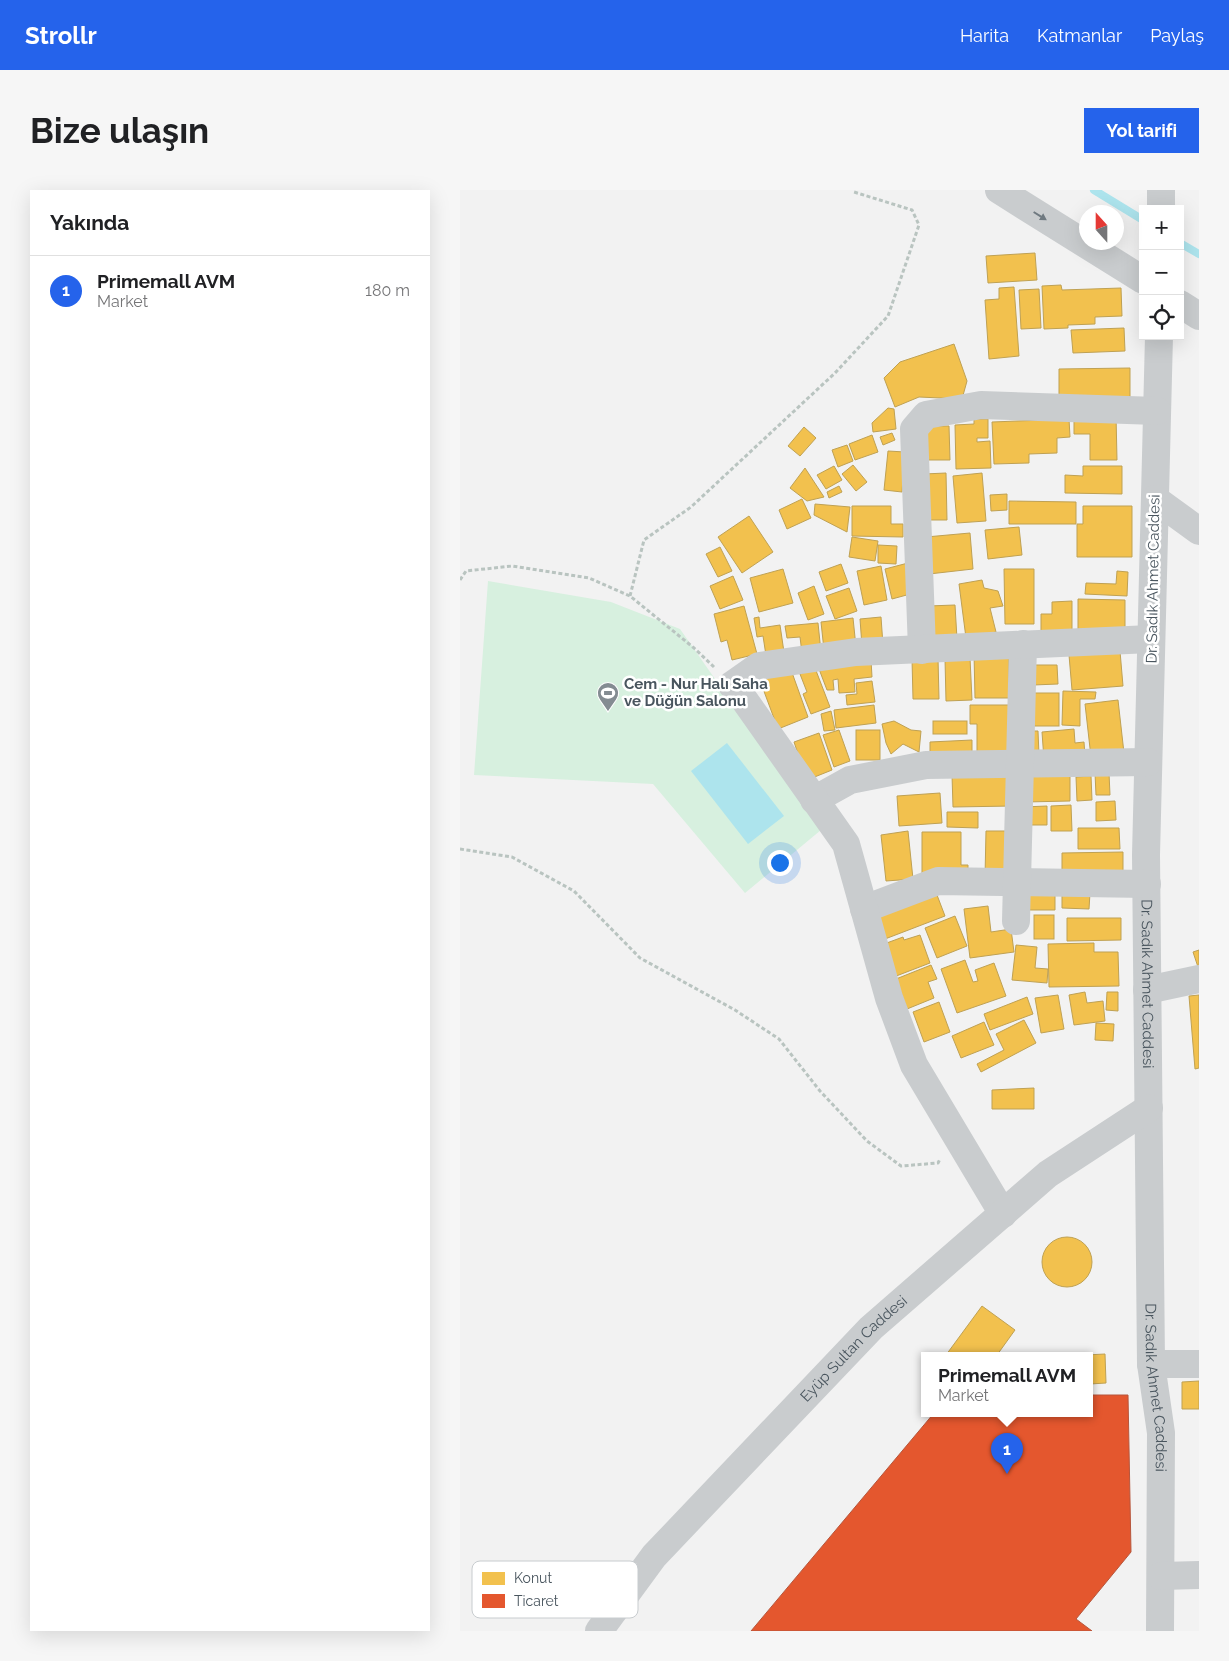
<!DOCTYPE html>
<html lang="tr">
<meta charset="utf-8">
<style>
:root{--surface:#fff;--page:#f6f6f6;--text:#202124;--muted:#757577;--line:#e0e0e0;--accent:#2563eb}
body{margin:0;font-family:Raleway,sans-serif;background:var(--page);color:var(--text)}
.controls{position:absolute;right:15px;top:15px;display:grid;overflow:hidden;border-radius:0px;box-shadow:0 5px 20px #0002}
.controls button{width:45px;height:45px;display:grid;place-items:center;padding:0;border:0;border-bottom:1px solid var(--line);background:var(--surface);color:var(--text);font:25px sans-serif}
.compass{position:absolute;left:619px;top:15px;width:45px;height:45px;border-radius:50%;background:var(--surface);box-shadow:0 5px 20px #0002;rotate:339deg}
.you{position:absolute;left:319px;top:672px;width:18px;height:18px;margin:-12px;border:4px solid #fff;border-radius:50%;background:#1a73e8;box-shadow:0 0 0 8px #1a73e833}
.badge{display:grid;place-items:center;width:32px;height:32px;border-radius:50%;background:var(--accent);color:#fff;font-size:16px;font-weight:700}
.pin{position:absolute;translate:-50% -41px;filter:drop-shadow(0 1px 2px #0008)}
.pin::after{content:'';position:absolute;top:26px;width:18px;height:15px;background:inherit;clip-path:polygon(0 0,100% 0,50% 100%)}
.popup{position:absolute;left:461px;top:1162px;width:172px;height:65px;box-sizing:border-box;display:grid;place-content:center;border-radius:0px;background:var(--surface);filter:drop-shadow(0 1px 4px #0005);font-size:16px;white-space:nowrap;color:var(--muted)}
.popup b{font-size:19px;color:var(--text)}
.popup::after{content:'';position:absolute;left:50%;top:100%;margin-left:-10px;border:10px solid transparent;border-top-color:var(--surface)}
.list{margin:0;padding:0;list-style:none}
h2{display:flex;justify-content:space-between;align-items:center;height:65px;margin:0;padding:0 20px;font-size:21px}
h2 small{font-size:16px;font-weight:400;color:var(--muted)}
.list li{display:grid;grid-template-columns:32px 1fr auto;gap:15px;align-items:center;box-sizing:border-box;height:70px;padding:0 20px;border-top:1px solid var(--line)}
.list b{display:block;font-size:19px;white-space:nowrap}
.list p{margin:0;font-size:16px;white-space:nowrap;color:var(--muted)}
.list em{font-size:16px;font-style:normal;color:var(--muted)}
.icon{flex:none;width:28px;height:28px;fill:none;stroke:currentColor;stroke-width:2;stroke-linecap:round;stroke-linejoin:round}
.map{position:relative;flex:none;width:739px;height:1441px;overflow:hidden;border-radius:0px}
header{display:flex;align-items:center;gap:30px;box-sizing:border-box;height:70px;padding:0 25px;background:var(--accent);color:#fff}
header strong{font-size:24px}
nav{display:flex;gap:28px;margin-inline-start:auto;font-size:18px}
.intro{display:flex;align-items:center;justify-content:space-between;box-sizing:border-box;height:120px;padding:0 30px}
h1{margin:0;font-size:35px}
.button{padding:12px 22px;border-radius:0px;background:var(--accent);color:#fff;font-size:18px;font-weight:700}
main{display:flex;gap:30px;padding:0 30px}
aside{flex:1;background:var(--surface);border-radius:0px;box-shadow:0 5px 20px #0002}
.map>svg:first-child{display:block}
.green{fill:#d7f0df}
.water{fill:#ade4ed}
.homes{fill:#f2c14e;stroke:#bfa153}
.shops{fill:#e4572e;stroke:#b6563c}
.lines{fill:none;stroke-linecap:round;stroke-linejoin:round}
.stream{stroke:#ade4ed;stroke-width:8}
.path{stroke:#b9c4c0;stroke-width:3;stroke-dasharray:4 2.5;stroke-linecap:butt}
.minor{stroke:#c9ccce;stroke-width:28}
.oneway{fill:#6f7980}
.labels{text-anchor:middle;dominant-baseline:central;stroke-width:5;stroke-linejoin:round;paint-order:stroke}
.street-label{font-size:15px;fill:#49555e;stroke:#fff}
.poi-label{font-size:15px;font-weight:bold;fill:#49555e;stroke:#fff;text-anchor:start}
.key{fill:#fff;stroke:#c8cccf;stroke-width:1}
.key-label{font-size:14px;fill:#49555e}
</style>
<header>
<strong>Strollr</strong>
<nav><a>Harita</a><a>Katmanlar</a><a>Paylaş</a></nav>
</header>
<div class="intro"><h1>Bize ulaşın</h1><a class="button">Yol tarifi</a></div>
<main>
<aside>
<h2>Yakında<small></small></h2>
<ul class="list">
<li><span class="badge">1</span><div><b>Primemall AVM</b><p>Market</p></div><em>180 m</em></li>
</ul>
</aside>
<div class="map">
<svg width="739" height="1441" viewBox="0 0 739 1441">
<rect width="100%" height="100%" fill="#f2f2f2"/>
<path class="green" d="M28,391l123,21 69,27 141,201 -76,63 -92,-109 -179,-9z"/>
<path class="water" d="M267,553l57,73 -36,28 -57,-73z"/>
<g class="homes">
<path d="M575,63l2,27 -49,3 -2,-27z"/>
<path d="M601,95l1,5 59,-2 1,28 -27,1v7l-27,1v3l-24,1 -2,-43z"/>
<path d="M554,97l5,69 -30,3 -4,-59 14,-1v-11z"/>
<path d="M579,99l2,39 -20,1 -2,-39z"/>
<path d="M664,138l1,23 -52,2 -2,-23z"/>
<path d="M494,154l13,37 -5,18 -43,-2 -24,10 -11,-29 16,-16z"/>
<path d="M670,178v31l-71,1v-31z"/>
<path d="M428,218l6,1 2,20 -23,3 -1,-9z"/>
<path d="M656,225l1,45h-27v-26h-16v-18z"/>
<path d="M514,229h14v19h-11v4l13,-1 1,27 -35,1 -1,-44 19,-1z"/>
<path d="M609,229l1,18 -13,1v15l-28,1v9l-35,1 -2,-42z"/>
<path d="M466,236h23l1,34h-23z"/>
<path d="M344,237l12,11 -16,18 -12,-10z"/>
<path d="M432,243l3,7 -12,5 -3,-8z"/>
<path d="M412,245l6,17 -23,8 -6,-16z"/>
<path d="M387,255l6,16 -15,6 -6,-17z"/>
<path d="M428,261l17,1 -3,40 -18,-2z"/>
<path d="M393,275l14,17 -11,9 -14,-17z"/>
<path d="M374,276l8,14 -16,9 -9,-14z"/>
<path d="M623,276h39v28l-57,-1v-18l18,1z"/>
<path d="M345,278l19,29 -17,4 -17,-13z"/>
<path d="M486,283l1,47h-22l-1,-46z"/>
<path d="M522,283l4,48 -29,2 -4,-47z"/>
<path d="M379,296l3,6 -13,6 -2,-6z"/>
<path d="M547,304v16l-16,1 -1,-16z"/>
<path d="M342,309l9,19 -24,11 -8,-19z"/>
<path d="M549,311l67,1v22h-67z"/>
<path d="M355,314l35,3 -3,25 -33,-17z"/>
<path d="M392,316h39v18h12v13l-51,-1z"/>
<path d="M623,316h49v51h-55v-33h6z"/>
<path d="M289,326l24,36 -31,21 -24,-36z"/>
<path d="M559,337l3,28 -34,4 -3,-29z"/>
<path d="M510,343l3,36 -44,5 -3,-37z"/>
<path d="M392,347l26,4 -3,20 -26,-4z"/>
<path d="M418,355l19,1 -1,18 -18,-1z"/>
<path d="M260,357l12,24 -14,6 -12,-23z"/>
<path d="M448,373l6,30 -22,6 -7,-30z"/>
<path d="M381,374l7,19 -22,8 -7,-19z"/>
<path d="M421,376l6,34 -23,5 -7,-34z"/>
<path d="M323,379l10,34 -34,9 -9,-34z"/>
<path d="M544,379h30v55h-29z"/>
<path d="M657,381l11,1 -1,24 -42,-2 1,-11 30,1z"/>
<path d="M273,386l10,24 -23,9 -10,-23z"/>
<path d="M522,390l2,8 14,3 5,15 -13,2 6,24 -30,6 -7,-54z"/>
<path d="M354,396l10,28 -16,6 -10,-27z"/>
<path d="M389,398l8,23 -22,8 -9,-23z"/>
<path d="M618,409l47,1v33h-47z"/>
<path d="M612,411v31l-31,1v-19h11v-12z"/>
<path d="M495,415l2,34 -27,1 -2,-34z"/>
<path d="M284,416l13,48 -25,6 -5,-20 -6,2 -7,-28z"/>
<path d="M299,427l1,11 20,-3 5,34 -18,3 -4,-26 -6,1 -3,-19z"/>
<path d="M421,427l2,28 -21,1 -2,-27z"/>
<path d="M393,428l3,29 -32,3 -3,-28z"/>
<path d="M358,433l3,29 -19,1 -2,-16 -13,1 -2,-12z"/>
<path d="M660,461l3,35 -51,4 -3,-35z"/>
<path d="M549,462v46h-34l-1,-45z"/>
<path d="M478,468l1,41h-26l-1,-40z"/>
<path d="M510,468l2,42 -26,1 -1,-42z"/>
<path d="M411,470l1,17 -18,2 1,13 -16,1 -1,-14 -5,1 1,10h-7l-8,-21z"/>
<path d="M572,475h25l1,19 -25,1z"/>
<path d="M330,477l18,50 -30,12 -16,-43 6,-2 -3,-8z"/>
<path d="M355,478l15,39 -19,7 -8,-20 4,-2 -7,-18z"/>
<path d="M412,491l3,21 -28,3 -1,-10 11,-1 -1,-11z"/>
<path d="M603,501l33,1 -1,7h-15v27l-18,-1z"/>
<rect x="568" y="503" width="31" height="33"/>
<path d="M658,510l6,53 -33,4 -6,-53z"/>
<path d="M414,515l2,18 -40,5 -2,-18z"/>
<path d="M510,515h44l1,51 -38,1v-33h-7z"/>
<path d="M371,521l4,19 -11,1 -3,-17z"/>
<path d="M434,531l17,9 10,1 -2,21 -16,-8 -12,10 -5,-11 -4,-19z"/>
<rect x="473" y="531" width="34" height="13"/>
<path d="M614,539l1,14 9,-1 1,14 -41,4 -2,-28z"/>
<path d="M379,540l11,31 -16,6 -11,-32z"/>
<rect x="396" y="540" width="24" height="30"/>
<path d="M566,541h12l1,24 -12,1z"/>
<path d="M359,543l13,37 -25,10 -13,-38z"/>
<path d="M512,550v17l-42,1v-16z"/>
<path d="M551,583l1,33 -59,1 -1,-32z"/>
<path d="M635,583h14l1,22h-14z"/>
<path d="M610,585v26l-45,1v-25z"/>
<path d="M631,586l1,24 -15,1 -1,-24z"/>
<path d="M480,603l2,30 -43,3 -2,-30z"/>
<path d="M655,611l1,19 -20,1v-19z"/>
<path d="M611,615l1,26h-21v-25z"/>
<path d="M587,616v19h-24v-18z"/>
<path d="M487,622h31v16l-31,-1z"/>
<path d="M618,638h41l1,21h-42z"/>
<path d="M448,641l5,48 -27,2 -5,-46z"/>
<path d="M526,641h26l-1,47 -26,-1z"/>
<path d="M462,642h39v33h7v13l-46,1z"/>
<path d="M663,662v26h-61v-25z"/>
<path d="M566,695l29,1v24h-29z"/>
<path d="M602,702l28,1 -1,16 -27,-1z"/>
<path d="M477,705l8,21 -60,23 -10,-27z"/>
<path d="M528,716l3,26 20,-3 3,23 -44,6 -6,-49z"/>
<rect x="574" y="725" width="20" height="24"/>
<path d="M495,726l12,30 -30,12 -12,-30z"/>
<path d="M607,728h54v22l-54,1z"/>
<path d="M460,745l10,28 -39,15 -7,-34 19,-7 1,3z"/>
<path d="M634,753v9h24l1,34 -70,1 -1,-43z"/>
<path d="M556,755l21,2 -2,21 13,1 -1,14 -35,-3z"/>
<path d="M739,760v20l-6,-18z"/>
<path d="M505,770l8,22 5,-1 -3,-11 19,-7 12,33 -49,17 -16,-44z"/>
<path d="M471,775l6,14 -9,3 6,16 -27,11 -11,-30z"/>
<path d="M625,802l2,11 16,-2 2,20 -31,4 -5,-30z"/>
<path d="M647,802h11v19l-12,-1z"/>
<path d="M598,805l6,34 -23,4 -6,-35z"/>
<path d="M739,805v73l-4,1 -6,-73z"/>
<path d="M567,807l6,17 -43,16 -6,-16z"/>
<path d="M479,812l11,30 -26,10 -11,-30z"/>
<path d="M564,830l12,23 -55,29 -4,-8 27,-14 -8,-16z"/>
<path d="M524,832l10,23 -33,13 -9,-22z"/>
<path d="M636,833l18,1 -1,17 -18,-1z"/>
<path d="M574,898v21h-42v-19z"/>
<circle cx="607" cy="1072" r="25"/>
<path d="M522,1116l33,24 -18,25h-51z"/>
<path d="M645,1164l1,29 -16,1v-29h-4z"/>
<path d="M739,1191v28h-17v-27z"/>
</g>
<path class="shops" d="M630,1205h38l3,157 -55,67 16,12h-341l183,-218h156z"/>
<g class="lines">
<g class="stream">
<path d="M634,0l49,30"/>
<path d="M720,53l19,11"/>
</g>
<g class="path">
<path d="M0,390l6,-9 46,-5 77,12 41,18 64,52 20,19"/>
<path d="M170,406l14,-56 47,-33 144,-134 53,-57 31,-91 -7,-15 -58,-18 1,-2"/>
<path d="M0,659l52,8 62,34 66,67 95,52 44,29 41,52 47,50 34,25 37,-3 2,-4"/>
</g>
<g class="minor">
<path d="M539,0l144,90"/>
<path d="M701,19v-19"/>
<path d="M720,114l19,12"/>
<path id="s1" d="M699,146l-13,519 5,509 10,69 -1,198"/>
<path d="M695,309l44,32"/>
<path d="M462,460l-8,-221 12,-14 55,-10 176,6"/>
<path d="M354,610l36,-20 76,-15 222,-3"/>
<path d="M404,719l74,-28 209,3"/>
<path d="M556,731l7,-277"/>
<path d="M687,800l52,-11"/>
<path d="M543,1024l-89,-149 -25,-67 -43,-154 -103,-146 -11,-13 27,-19 97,-14 295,-13"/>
<path d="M691,1174h48"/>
<path d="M701,1386l38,-1"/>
<path id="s2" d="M139,1441l55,-75 217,-228 177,-154 101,-66"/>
</g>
</g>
<defs><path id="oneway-solid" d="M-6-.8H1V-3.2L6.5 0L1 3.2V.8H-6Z" transform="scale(1.25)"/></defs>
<use class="oneway" href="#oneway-solid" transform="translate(580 26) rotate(32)"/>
<defs>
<g id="stadium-pin" transform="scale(1.125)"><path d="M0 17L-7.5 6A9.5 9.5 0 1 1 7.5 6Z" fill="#848c92" stroke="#fff"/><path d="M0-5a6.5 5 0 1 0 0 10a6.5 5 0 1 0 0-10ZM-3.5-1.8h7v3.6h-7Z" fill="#fff"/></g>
</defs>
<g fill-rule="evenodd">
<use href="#stadium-pin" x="148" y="503"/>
</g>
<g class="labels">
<g class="street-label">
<text transform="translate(693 389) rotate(-89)">Dr. Sadık Ahmet Caddesi</text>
<text stroke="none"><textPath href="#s1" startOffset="648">Dr. Sadık Ahmet Caddesi</textPath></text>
<text stroke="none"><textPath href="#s2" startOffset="381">Eyüp Sultan Caddesi</textPath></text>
<text stroke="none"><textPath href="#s1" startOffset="1052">Dr. Sadık Ahmet Caddesi</textPath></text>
</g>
<g class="poi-label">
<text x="164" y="494">Cem - Nur Halı Saha<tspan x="164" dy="17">ve Düğün Salonu</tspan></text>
</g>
</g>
<rect x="12" y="1371" width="166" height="57" rx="8" class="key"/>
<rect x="22" y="1382" width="23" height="13" fill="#f2c14e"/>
<rect x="22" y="1404" width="23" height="14" fill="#e4572e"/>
<g class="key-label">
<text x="54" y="1393">Konut</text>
<text x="54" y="1416">Ticaret</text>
</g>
</svg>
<div class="controls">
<button>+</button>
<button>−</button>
<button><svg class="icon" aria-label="locate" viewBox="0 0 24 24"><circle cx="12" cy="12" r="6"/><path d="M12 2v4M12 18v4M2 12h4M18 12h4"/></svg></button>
</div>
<svg class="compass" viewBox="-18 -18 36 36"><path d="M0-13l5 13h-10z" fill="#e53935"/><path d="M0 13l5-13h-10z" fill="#757577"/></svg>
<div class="you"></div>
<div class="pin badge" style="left:547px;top:1284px">1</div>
<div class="popup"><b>Primemall AVM</b>Market</div>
</div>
</main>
